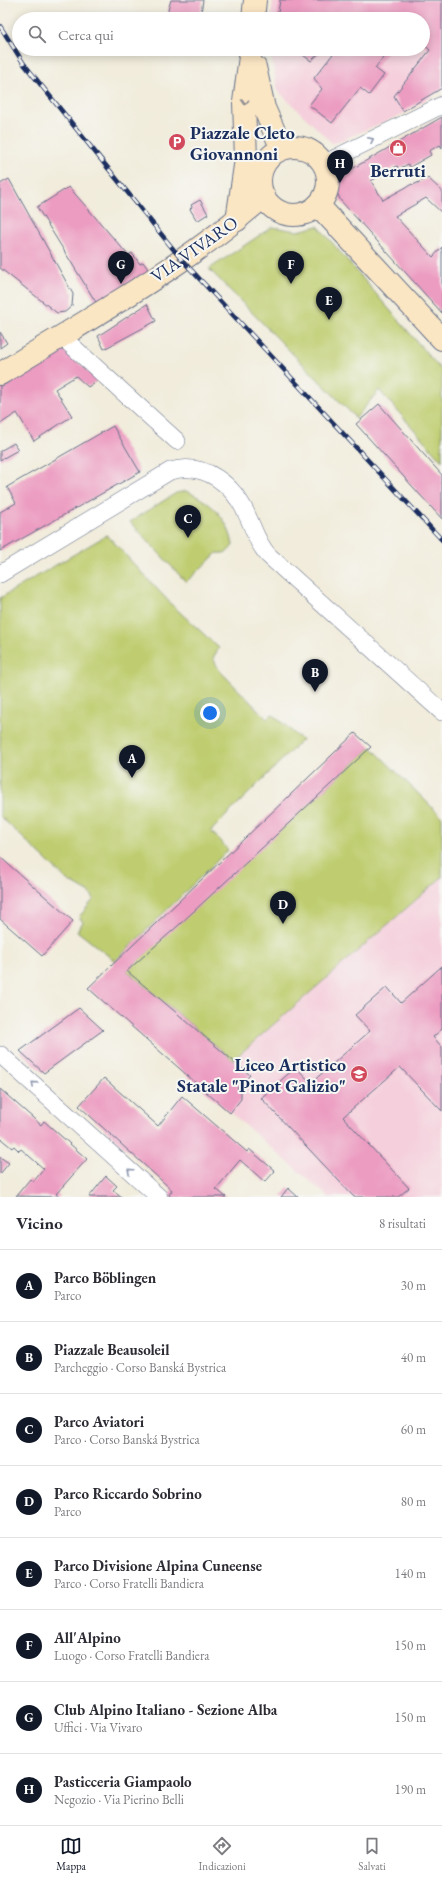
<!DOCTYPE html>
<html lang="it">
<meta charset="utf-8">
<style>
:root{--surface:#fff;--page:#f2f2f3;--text:#2b2b33;--muted:#7c7c81;--line:#e1e1e2;--accent:#111827}
body{margin:0;font-family:"EB Garamond",serif;background:var(--page);color:var(--text)}
.you{position:absolute;left:210px;top:713px;width:14px;height:14px;margin:-10px;border:3px solid #fff;border-radius:50%;background:#1a73e8;box-shadow:0 0 0 6px #1a73e833}
.badge{display:grid;place-items:center;width:26px;height:26px;border-radius:50%;background:var(--accent);color:#fff;font-size:13px;font-weight:700}
.pin{position:absolute;translate:-50% -33px;filter:drop-shadow(0 1px 2px #0008)}
.pin::after{content:'';position:absolute;top:21px;width:14px;height:12px;background:inherit;clip-path:polygon(0 0,100% 0,50% 100%)}
.list{margin:0;padding:0;list-style:none}
h2{display:flex;justify-content:space-between;align-items:center;height:52px;margin:0;padding:0 16px;font-size:17px}
h2 small{font-size:13px;font-weight:400;color:var(--muted)}
.list li{display:grid;grid-template-columns:26px 1fr auto;gap:12px;align-items:center;box-sizing:border-box;height:72px;padding:0 16px;border-top:1px solid var(--line)}
.list b{display:block;font-size:15px;white-space:nowrap}
.list p{margin:0;font-size:13px;white-space:nowrap;color:var(--muted)}
.list em{font-size:13px;font-style:normal;color:var(--muted)}
.icon{flex:none;width:22px;height:22px;fill:none;stroke:currentColor;stroke-width:2;stroke-linecap:round;stroke-linejoin:round}
.map{position:relative;flex:none;width:442px;height:1197px;overflow:hidden}
.search{position:absolute;background:var(--surface);box-shadow:0 2px 10px #0003;left:12px;right:12px;top:12px;height:44px;display:flex;align-items:center;gap:10px;box-sizing:border-box;padding:0 14px;border-radius:22px;color:var(--muted);font-size:15px}
.sheet{height:628px;background:var(--surface)}
nav{display:flex;justify-content:space-around;align-items:center;box-sizing:border-box;height:56px;border-top:1px solid var(--line);background:var(--surface);font-size:11px;color:var(--muted)}
nav a{display:grid;justify-items:center;gap:2px}
nav .on{color:var(--accent)}
.map>svg:first-child{display:block}
.built{fill:#f5cfdc}
.green{fill:#bfcd6f;stroke:#6d7e66}
.building{fill:#ec9cc1}
.lines{fill:none;stroke-linecap:round;stroke-linejoin:round}
.street-casing{stroke:#66718a;stroke-width:18}
.secondary-casing{stroke:#66718a;stroke-width:24}
.street{stroke:#fff;stroke-width:17}
.secondary{stroke:#fbe6c4;stroke-width:22}
.rail-casing{stroke:#1b2f5e;stroke-width:4.5}
.rail{stroke:#f6f6f2;stroke-width:3;stroke-dasharray:9;stroke-linecap:butt}
.oneway{stroke:#8b8a91}
.oneway2{stroke:#8d97ae}
.labels{text-anchor:middle;dominant-baseline:central;stroke-width:4;stroke-linejoin:round;paint-order:stroke}
.poi-label{font-size:18px;font-weight:bold;fill:#1b2f5e;stroke:#f6f6f2;text-anchor:start}
.street-label{font-size:18px;fill:#1b2f5e;stroke:#f6f6f2}
</style>
<div class="map">
<svg width="442" height="1197" viewBox="0 0 442 1197">
<rect width="100%" height="100%" fill="#f6f6f2"/>
<filter id="ink" filterUnits="userSpaceOnUse"><feTurbulence type="fractalNoise" baseFrequency=".025" numOctaves="2"/><feDisplacementMap in="SourceGraphic" scale="8" xChannelSelector="R" yChannelSelector="G"/><feConvolveMatrix kernelMatrix="1 2 1 2 8 2 1 2 1" color-interpolation-filters="sRGB"/></filter>
<filter id="wash" filterUnits="userSpaceOnUse"><feTurbulence type="fractalNoise" baseFrequency=".012" numOctaves="4" result="noise"/><feDisplacementMap in="SourceGraphic" scale="16" xChannelSelector="R" yChannelSelector="G"/><feGaussianBlur stdDeviation="0.9" result="paint"/><feColorMatrix in="noise" values="0 0 0 0 0 0 0 0 0 0 0 0 0 0 0 0 0 1.4 0 .05"/><feComposite in="paint" operator="in"/></filter>
<g filter="url(#wash)">
<rect width="100%" height="100%" fill="#f1ecdb"/>
<g class="built">
<path d="M273,0h169v90l-37,23 -72,31 -55,-53 -8,-42h153v-30h-152z"/>
<path d="M442,877v320h-114l-107,-93 28,-29 -16,-15z"/>
</g>
<g class="green">
<path d="M318,226l124,145v90l-63,-71 -23,28 -147,-149 63,-42 26,4z"/>
<path d="M186,491c25,11 42,26 47,54 -4,7 -8,9 -16,8l-31,29 -56,-60 46,-29z"/>
<path d="M107,535l65,70 47,43 -6,10 6,12 48,49 5,-5 30,26 -91,91 17,19 -113,111 -38,-30 6,-9 -4,-5 15,-18 -4,-6 -23,-13 -67,-64v-218z"/>
<path d="M371,747l71,70v60l-209,183 -106,-89z"/>
</g>
<g id="blocks">
<g class="building">
<path d="M171,0h32l-3,19 -28,-1 -4,-8z"/>
<path d="M280,0h162v88l-39,23 -9,-15 36,-46 -7,-6v-25h-146z"/>
<path d="M295,49h29l-13,12z"/>
<path d="M326,49h64l-15,19 9,7 -15,20 -9,-7 -28,35 -23,-18 13,-16 -8,-11 19,-24z"/>
<path d="M442,117v31l-2,-3 -11,6 2,4 -21,12 -2,-3 -9,5 -2,-3 -26,15 12,19 29,-16 1,1 15,-7 14,13v22l-16,-15 -31,18 38,41 9,-10v66l-101,-112 -10,-20z"/>
<path d="M9,179l64,115 -1,12 -7,6 -8,1 -57,-45v-84z"/>
<path d="M69,187l59,68 4,-2 8,11 3,-2 8,11 -54,31 -60,-97z"/>
<path d="M200,200l8,14 -11,7 -7,-12 2,-2 -1,-2z"/>
<path d="M147,304l9,17 -52,28 -6,-13z"/>
<path d="M0,332l7,11 -7,5z"/>
<path d="M62,348l36,32 -10,7 -12,-11 -21,13 17,27 -38,25 -17,-28 -17,11v-39z"/>
<path d="M379,404l63,71v44l-86,-95z"/>
<path d="M113,426l27,46 -140,79v-39l16,-9 -9,-16z"/>
<path d="M14,443l4,7 -18,10v-9z"/>
<path d="M355,733l16,14 -191,177 -53,47 123,104 -13,13 4,4v7l-11,14 -142,-125z"/>
<path d="M0,857l73,64 -31,35 -42,-37z"/>
<path d="M442,966v63l-9,8 9,10v64l-42,-44 -57,50 66,71 -11,9h-44l-93,-99 35,-31 15,16 59,-52 -15,-16 32,-28 14,16z"/>
<path d="M79,1008l24,22 -59,43 -24,-22z"/>
<path d="M104,1078l54,48 24,-30 65,56 2,-3 26,22 -10,11 -25,-22 -24,29 10,8h-55l-2,-2 3,-5 -93,-84z"/>
<path d="M0,1089l41,36 3,-4 43,38 -31,35 4,3 -44,-1 14,-17 3,3 11,-13 -23,-20 -2,2 -5,-5 -2,2 -12,-10z"/>
<path d="M0,1157l9,6 -9,11z"/>
<path d="M106,1176l11,10 -4,4 9,7h-33z"/>
<path d="M288,1188l10,9h-17z"/>
</g>
</g>
</g>
<g filter="url(#ink)">
<use href="#blocks" fill-opacity="0" stroke="#66718a" stroke-width="1"/>
<g class="lines">
<g class="street-casing">
<g id="street">
<path d="M323,164l119,-59"/>
<path d="M61,336l116,105"/>
<path d="M0,574l170,-103c36,-10 64,14 78,46 7,15 9,25 20,38l174,157"/>
<path d="M0,1056l1,-1 158,142"/>
</g>
</g>
<g class="secondary-casing">
<g id="secondary">
<path d="M253,19l2,-19"/>
<path d="M255,67l9,41 18,41"/>
<circle cx="294" cy="181" r="34"/>
<path d="M318,205l124,134"/>
<path d="M237,220l9,-61 -2,-57 7,-53"/>
<path d="M0,374c89,-56 185,-107 264,-178"/>
</g>
</g>
<use href="#street" class="street"/>
<use href="#secondary" class="secondary"/>
<g class="rail-casing">
<path id="rail" d="M0,26l24,38 158,196 260,280"/>
</g>
<use href="#rail" class="rail"/>
</g>
<defs><path id="oneway-chevron" d="M-2-3.5L2.5 0L-2 3.5" fill="none" stroke-width="1.6" stroke-linecap="round" stroke-linejoin="round"/></defs>
<use class="oneway" href="#oneway-chevron" transform="translate(245 102) rotate(93)"/>
<g class="oneway2">
<use href="#oneway-chevron" transform="translate(371 140) rotate(-27)"/>
<use href="#oneway-chevron" transform="translate(34 1084) rotate(-138)"/>
<use href="#oneway-chevron" transform="translate(130 1171) rotate(-138)"/>
</g>
</g>
<defs>
<g id="parking-disc" transform="scale(0.9)"><circle r="9.5" fill="#d1495b" stroke="#f6f6f2"/><path d="M-3.5-5.5H1a3.5 3.5 0 0 1 0 7H-1V5.5H-3.5ZM-1-3.4V-.6H.8a1.4 1.4 0 0 0 0-2.8Z" fill="#fff"/></g>
<g id="shop-disc" transform="scale(0.9)"><circle r="9.5" fill="#d1495b" stroke="#f6f6f2"/><path d="M-5-2.5h2.3a2.7 3.5 0 0 1 5.4 0H5L5.5 6h-11ZM-1.5-2.5h3a1.5 2.3 0 0 0-3 0Z" fill="#fff"/></g>
<g id="school-disc" transform="scale(0.9)"><circle r="9.5" fill="#d1495b" stroke="#f6f6f2"/><path d="M0-5L7-2L0 1L-7-2ZM-4 1L0 2.5L4 1V4Q0 6-4 4Z" fill="#fff"/></g>
</defs>
<g fill-rule="evenodd">
<use href="#parking-disc" x="177" y="142"/>
<use href="#shop-disc" x="398" y="148"/>
<use href="#school-disc" x="359" y="1074"/>
</g>
<g class="labels">
<g class="poi-label">
<text x="190" y="132">Piazzale Cleto<tspan x="190" dy="21">Giovannoni</tspan></text>
<text x="398" y="170" text-anchor="middle">Berruti</text>
<text x="346" y="1064" text-anchor="end">Liceo Artistico<tspan x="346" dy="21">Statale "Pinot Galizio"</tspan></text>
</g>
<g class="street-label">
<text transform="translate(194 249) rotate(-35)">VIA VIVARO</text>
</g>
</g>
</svg>
<div class="you"></div>
<div class="pin badge" style="left:132px;top:778px">A</div>
<div class="pin badge" style="left:315px;top:692px">B</div>
<div class="pin badge" style="left:188px;top:538px">C</div>
<div class="pin badge" style="left:283px;top:924px">D</div>
<div class="pin badge" style="left:329px;top:320px">E</div>
<div class="pin badge" style="left:291px;top:284px">F</div>
<div class="pin badge" style="left:121px;top:284px">G</div>
<div class="pin badge" style="left:340px;top:183px">H</div>
<div class="search"><svg class="icon" aria-label="search" viewBox="0 0 24 24"><circle cx="10" cy="10" r="6"/><path d="M15 15l6 6"/></svg>Cerca qui</div>
</div>
<section class="sheet">
<h2>Vicino<small>8 risultati</small></h2>
<ul class="list">
<li><span class="badge">A</span><div><b>Parco Böblingen</b><p>Parco</p></div><em>30 m</em></li>
<li><span class="badge">B</span><div><b>Piazzale Beausoleil</b><p>Parcheggio · Corso Banská Bystrica</p></div><em>40 m</em></li>
<li><span class="badge">C</span><div><b>Parco Aviatori</b><p>Parco · Corso Banská Bystrica</p></div><em>60 m</em></li>
<li><span class="badge">D</span><div><b>Parco Riccardo Sobrino</b><p>Parco</p></div><em>80 m</em></li>
<li><span class="badge">E</span><div><b>Parco Divisione Alpina Cuneense</b><p>Parco · Corso Fratelli Bandiera</p></div><em>140 m</em></li>
<li><span class="badge">F</span><div><b>All'Alpino</b><p>Luogo · Corso Fratelli Bandiera</p></div><em>150 m</em></li>
<li><span class="badge">G</span><div><b>Club Alpino Italiano - Sezione Alba</b><p>Uffici · Via Vivaro</p></div><em>150 m</em></li>
<li><span class="badge">H</span><div><b>Pasticceria Giampaolo</b><p>Negozio · Via Pierino Belli</p></div><em>190 m</em></li>
</ul>
</section>
<nav>
<a class="on"><svg class="icon" aria-label="map" viewBox="0 0 24 24"><path d="M3 6l6-2 6 2 6-2v14l-6 2-6-2-6 2zM9 4v14M15 6v14"/></svg>Mappa</a>
<a><svg class="icon" aria-label="directions" viewBox="0 0 24 24"><path d="M12 3l9 9-9 9-9-9zM9 14v-3h6M13 9l2 2-2 2"/></svg>Indicazioni</a>
<a><svg class="icon" aria-label="saved" viewBox="0 0 24 24"><path d="M7 4h10v16l-5-4-5 4z"/></svg>Salvati</a>
</nav>
